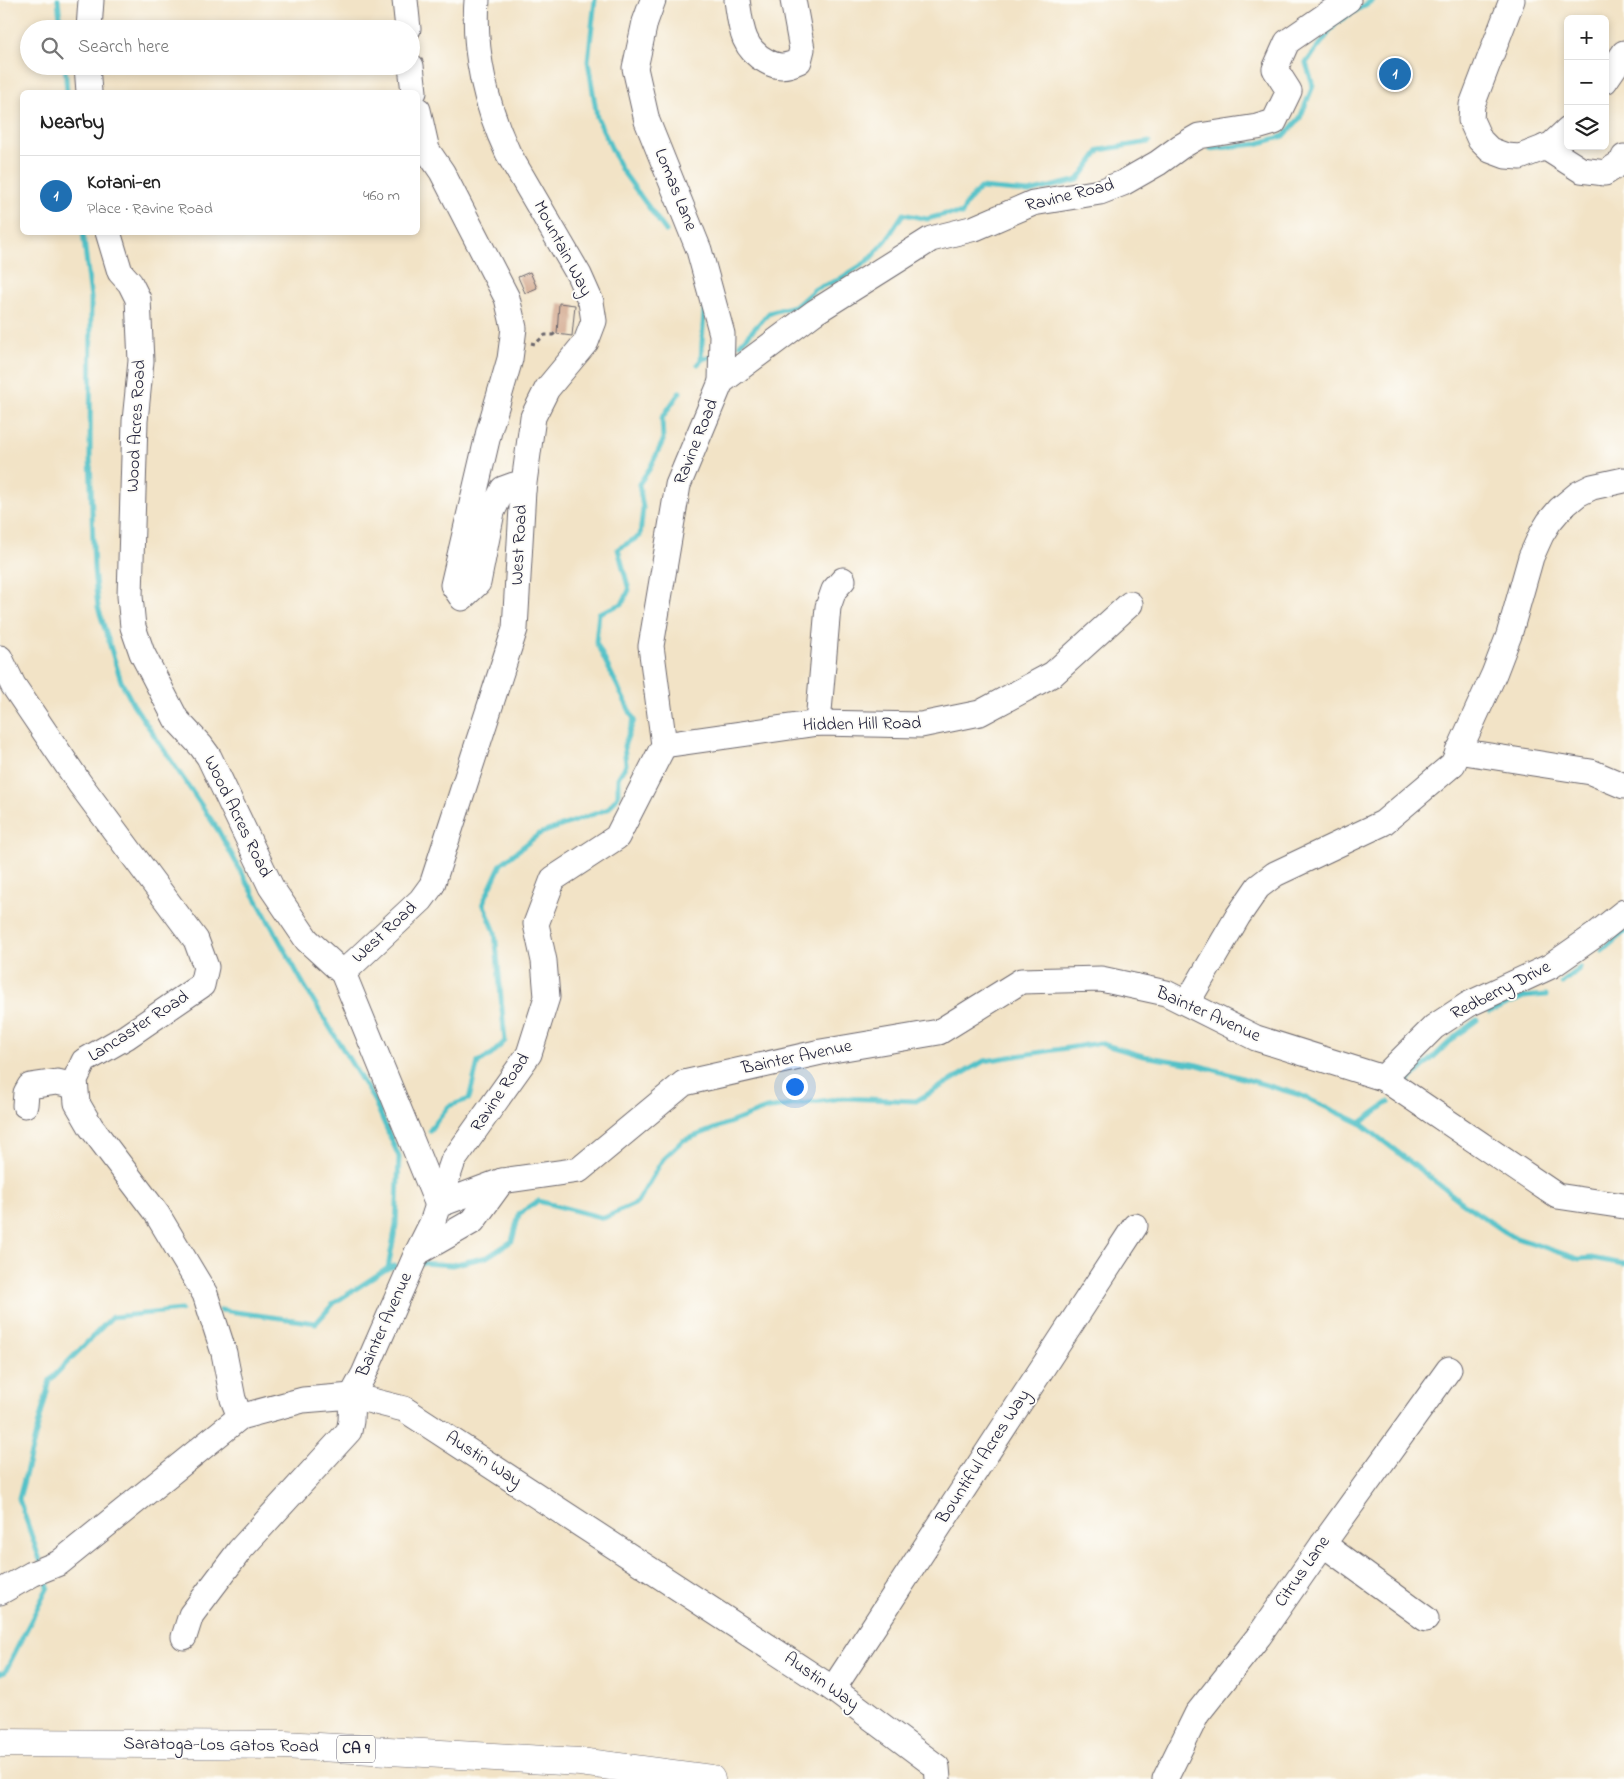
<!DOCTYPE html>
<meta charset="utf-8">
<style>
:root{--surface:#fff;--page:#f6f6f6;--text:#222;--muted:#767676;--line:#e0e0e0;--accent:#1f6fb2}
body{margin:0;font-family:"Indie Flower",sans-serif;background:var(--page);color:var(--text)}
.controls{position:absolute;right:15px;top:15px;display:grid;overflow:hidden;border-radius:8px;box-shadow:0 2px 8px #0003}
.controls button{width:45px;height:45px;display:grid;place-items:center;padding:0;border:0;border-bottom:1px solid var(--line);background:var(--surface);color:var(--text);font:25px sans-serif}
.you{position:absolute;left:794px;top:1086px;width:18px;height:18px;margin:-12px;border:4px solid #fff;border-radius:50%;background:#1a73e8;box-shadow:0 0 0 8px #1a73e833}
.badge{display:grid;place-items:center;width:32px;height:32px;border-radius:50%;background:var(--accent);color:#fff;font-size:16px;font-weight:700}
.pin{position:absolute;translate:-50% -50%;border:2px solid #fff;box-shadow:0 1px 5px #0006}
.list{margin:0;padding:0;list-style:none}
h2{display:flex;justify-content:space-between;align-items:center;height:65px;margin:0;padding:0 20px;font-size:21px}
h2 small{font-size:16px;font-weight:400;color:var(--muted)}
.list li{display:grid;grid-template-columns:32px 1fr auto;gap:15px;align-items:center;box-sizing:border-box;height:80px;padding:0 20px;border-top:1px solid var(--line)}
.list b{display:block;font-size:19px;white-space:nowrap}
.list p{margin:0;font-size:16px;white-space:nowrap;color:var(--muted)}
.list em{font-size:16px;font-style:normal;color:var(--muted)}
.icon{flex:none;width:28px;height:28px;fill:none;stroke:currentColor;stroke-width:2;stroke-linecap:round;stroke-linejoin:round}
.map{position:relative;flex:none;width:1624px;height:1779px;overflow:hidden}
.search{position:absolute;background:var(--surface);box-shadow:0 2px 8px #0003;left:20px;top:20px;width:400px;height:55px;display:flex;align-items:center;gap:12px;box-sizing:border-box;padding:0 18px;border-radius:28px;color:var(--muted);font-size:19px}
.panel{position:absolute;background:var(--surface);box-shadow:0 2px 8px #0003;left:20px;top:90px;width:400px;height:145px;border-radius:8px}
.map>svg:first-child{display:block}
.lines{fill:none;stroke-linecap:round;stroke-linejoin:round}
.stream{stroke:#53c1c7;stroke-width:5}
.building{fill:#cd9e81}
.minor-casing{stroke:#6b666c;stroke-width:27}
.major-casing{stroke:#6b666c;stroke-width:29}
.path{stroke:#6b666c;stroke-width:3;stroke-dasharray:4 4;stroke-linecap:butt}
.minor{stroke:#fff;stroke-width:25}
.major{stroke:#fff;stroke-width:28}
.labels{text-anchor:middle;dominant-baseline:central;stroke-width:4;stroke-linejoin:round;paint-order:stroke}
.shield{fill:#fdfcf7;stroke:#646373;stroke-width:1}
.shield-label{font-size:16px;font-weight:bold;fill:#22223b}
.street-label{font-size:18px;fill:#22223b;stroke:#fdfcf7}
</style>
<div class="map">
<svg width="1624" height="1779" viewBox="0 0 1624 1779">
<rect width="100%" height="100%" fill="#fdfcf7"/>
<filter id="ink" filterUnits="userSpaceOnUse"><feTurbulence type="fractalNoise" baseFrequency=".02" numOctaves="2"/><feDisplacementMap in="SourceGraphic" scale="10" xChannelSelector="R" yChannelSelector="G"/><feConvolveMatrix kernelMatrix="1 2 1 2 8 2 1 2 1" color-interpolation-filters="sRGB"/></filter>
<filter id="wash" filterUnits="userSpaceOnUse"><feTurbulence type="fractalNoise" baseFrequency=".0096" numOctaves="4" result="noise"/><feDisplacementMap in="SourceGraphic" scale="20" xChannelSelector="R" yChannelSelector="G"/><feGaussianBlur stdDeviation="1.12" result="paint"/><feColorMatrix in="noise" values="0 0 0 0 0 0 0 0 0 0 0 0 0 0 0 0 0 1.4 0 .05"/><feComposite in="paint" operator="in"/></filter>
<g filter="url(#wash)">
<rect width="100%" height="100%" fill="#f2e3c6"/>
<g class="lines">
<g class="stream">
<path d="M58,0l3,29"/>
<path d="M595,0l-7,61 9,56 24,52 45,62"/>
<path d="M65,66l2,26"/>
<path d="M1211,149l45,-5 28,-8 16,-18 13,-32 -7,-23 31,-41 36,-22"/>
<path d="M83,232l8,66 -1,160 4,112 4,37 23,74 12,23 85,126 86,155 71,117 24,55 -3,68 -8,43"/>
<path d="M740,344l29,-31 28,-8 18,-16 23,-9 30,-19 19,-22 16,-25 24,5 19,-5h16l4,-10 14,-16 49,4 49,-12 22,-30 49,-8"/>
<path d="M701,360l3,-49"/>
<path d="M698,364l3,-4 7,-3"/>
<path d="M1602,951l22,-19"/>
<path d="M1562,983l18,-15"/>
<path d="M1489,1012l35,-15 22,-2"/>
<path d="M1408,1081l49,-46 20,-15"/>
<path d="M1360,1123l29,-21"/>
<path d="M430,1130l19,-24 20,-7 9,-37 13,-7 14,-14 -10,-109 -12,-29 18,-39 38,-30 69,-25 10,-13v-18l8,-13 -2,-19 10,-26 -38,-78 3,-29 23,-9 7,-14 -11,-41 22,-13 3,-28 -4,-24 11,-16 13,-27 -1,-23 18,-26"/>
<path d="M421,1263l31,2 35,-8 25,-16 7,-27 19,-13 66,17 33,-15 26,-44 19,-18 84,-32 76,-11 74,3 68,-40 115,-18 44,13 55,9 102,30 60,28 103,80 48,33 68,23 12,-1 33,6"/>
<path d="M221,1310l95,13 18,-20 54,-35 7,-2"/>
<path d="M41,1563l-22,-64 31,-119 62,-63 69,-7"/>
<path d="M0,1674l5,-2 43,-85 -3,-11"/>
</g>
</g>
<g id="blocks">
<g class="building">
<path d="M530,272l7,16 -12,5 -7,-16z"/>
<path d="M559,303l16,2 -3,31 -15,-2z"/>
</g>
</g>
</g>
<g filter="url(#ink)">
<use href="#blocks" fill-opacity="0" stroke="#6b666c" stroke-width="1"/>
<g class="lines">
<g class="minor-casing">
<g id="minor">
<path d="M405,0l3,29"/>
<path d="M477,0c-4,52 9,106 31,153l71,122 12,27 3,19 -8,21 -39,47 -14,28 -10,73"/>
<path d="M653,0l-8,22 -10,46 12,53 52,129 23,84 -1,48"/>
<path d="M737,0c4,25 4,48 29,61 12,7 20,6 33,0l3,-12 -9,-49"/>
<path d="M1512,0l-40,105 -1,15 9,20 10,10 16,6 14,1 31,-12 17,-16"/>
<path d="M89,29l2,-29"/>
<path d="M87,66l2,26"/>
<path d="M411,66l3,26"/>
<path d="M1605,81l19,-28"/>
<path d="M1545,147l36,23 24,3 17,-11 2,-5"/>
<path d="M108,232l12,40 10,11 8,16 3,62 -6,60 -5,175 3,31 9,26 34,66 25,27 8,11 62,130 36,53 36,33 95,232"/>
<path d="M0,658l13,27 67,99 116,156 10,27 -4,18 -76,52 -42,24 -9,19 2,23 14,24 66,87 48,80 19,59 9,46 7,18"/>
<path d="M818,723l10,-116 6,-17 9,-10"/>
<path d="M664,745l154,-22 103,2 59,-12 73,-39 77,-70"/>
<path d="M1458,751l133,21 33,14"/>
<path d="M343,973l78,-73 11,-15 83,-256 8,-139 -9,-5 -11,4 -11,23 -14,71 -16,15 -9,-13 36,-154 21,-72 4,-31 -7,-30 -65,-126 -15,-22 -9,-40"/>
<path d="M1187,1003l51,-87 20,-29 17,-13 108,-51 70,-59 41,-90 15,-39 22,-78 10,-22 8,-13 11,-13 18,-15 14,-7 32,-7"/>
<path d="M1383,1078l51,-51 35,-23 82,-38 43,-30 30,-24"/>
<path d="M25,1105l1,-12 4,-7 27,-4 18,4"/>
<path d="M438,1205l15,-44 76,-107 18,-57 -3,-36 -8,-37 17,-45 64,-42 47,-92 -13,-99 27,-161 43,-103 94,-70 116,-73 44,-11 58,-25 67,-11 23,-9 35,-20 22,-16 19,-11 58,-9 17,-5 15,-31 -14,-22 12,-27 61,-42"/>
<path d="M417,1253l56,-32 29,-40"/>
<path d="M1323,1544l103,75"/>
<path d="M0,1592l32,-18 27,-11 181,-146 63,-17 49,-4 52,13 429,280 104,78 1,12"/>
<path d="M184,1637l7,-22 49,-65 109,-119 2,-10 1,-25 12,-22 53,-121 15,-30 6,-18 64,-24 77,-11 105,-87 137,-31 118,-20 82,-51 80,-2 65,14 90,45 127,40 174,118 67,10"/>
<path d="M833,1689l302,-463"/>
<path d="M1165,1779l32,-65 62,-78 64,-92 126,-175"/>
</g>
</g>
<g class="major-casing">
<path id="major" d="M0,1743l284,2 296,17 131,17"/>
</g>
<path class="path" d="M531,343l4,1 10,-9h8l4,-4"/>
<use href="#minor" class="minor"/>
<use href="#major" class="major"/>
</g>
</g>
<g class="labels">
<rect class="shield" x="337" y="1735.5" width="38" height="27" rx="4"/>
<g class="shield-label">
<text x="356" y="1749">CA 9</text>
</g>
<g class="street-label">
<text transform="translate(675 190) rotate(68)">Lomas Lane</text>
<text transform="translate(1070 196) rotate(-14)">Ravine Road</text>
<text transform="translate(562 249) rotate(62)">Mountain Way</text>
<text transform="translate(137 426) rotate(-87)">Wood Acres Road</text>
<text transform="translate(697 442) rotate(-68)">Ravine Road</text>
<text transform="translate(520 545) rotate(-87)">West Road</text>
<text transform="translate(862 725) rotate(-1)">Hidden Hill Road</text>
<text transform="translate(237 817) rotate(64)">Wood Acres Road</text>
<text transform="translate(385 933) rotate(-43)">West Road</text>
<text transform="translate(1501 991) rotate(-27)">Redberry Drive</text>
<text transform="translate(1208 1015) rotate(24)">Bainter Avenue</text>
<text transform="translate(139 1027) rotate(-33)">Lancaster Road</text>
<text transform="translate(797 1058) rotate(-12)">Bainter Avenue</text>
<text transform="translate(501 1093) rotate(-56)">Ravine Road</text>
<text transform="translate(385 1325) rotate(-66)">Bainter Avenue</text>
<text transform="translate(984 1457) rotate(-57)">Bountiful Acres Way</text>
<text transform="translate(483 1460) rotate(33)">Austin Way</text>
<text transform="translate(1303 1572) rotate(-55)">Citrus Lane</text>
<text transform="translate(821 1682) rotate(35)">Austin Way</text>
<text transform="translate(221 1746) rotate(1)">Saratoga-Los Gatos Road</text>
</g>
</g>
</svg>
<div class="controls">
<button>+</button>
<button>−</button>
<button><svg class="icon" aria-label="layers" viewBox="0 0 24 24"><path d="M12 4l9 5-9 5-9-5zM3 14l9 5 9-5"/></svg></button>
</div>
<div class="you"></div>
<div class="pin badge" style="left:1395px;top:74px">1</div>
<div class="search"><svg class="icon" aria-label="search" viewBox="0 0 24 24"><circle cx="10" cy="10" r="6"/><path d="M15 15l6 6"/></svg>Search here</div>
<section class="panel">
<h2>Nearby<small></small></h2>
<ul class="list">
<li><span class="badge">1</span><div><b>Kotani-en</b><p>Place · Ravine Road</p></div><em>460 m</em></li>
</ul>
</section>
</div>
